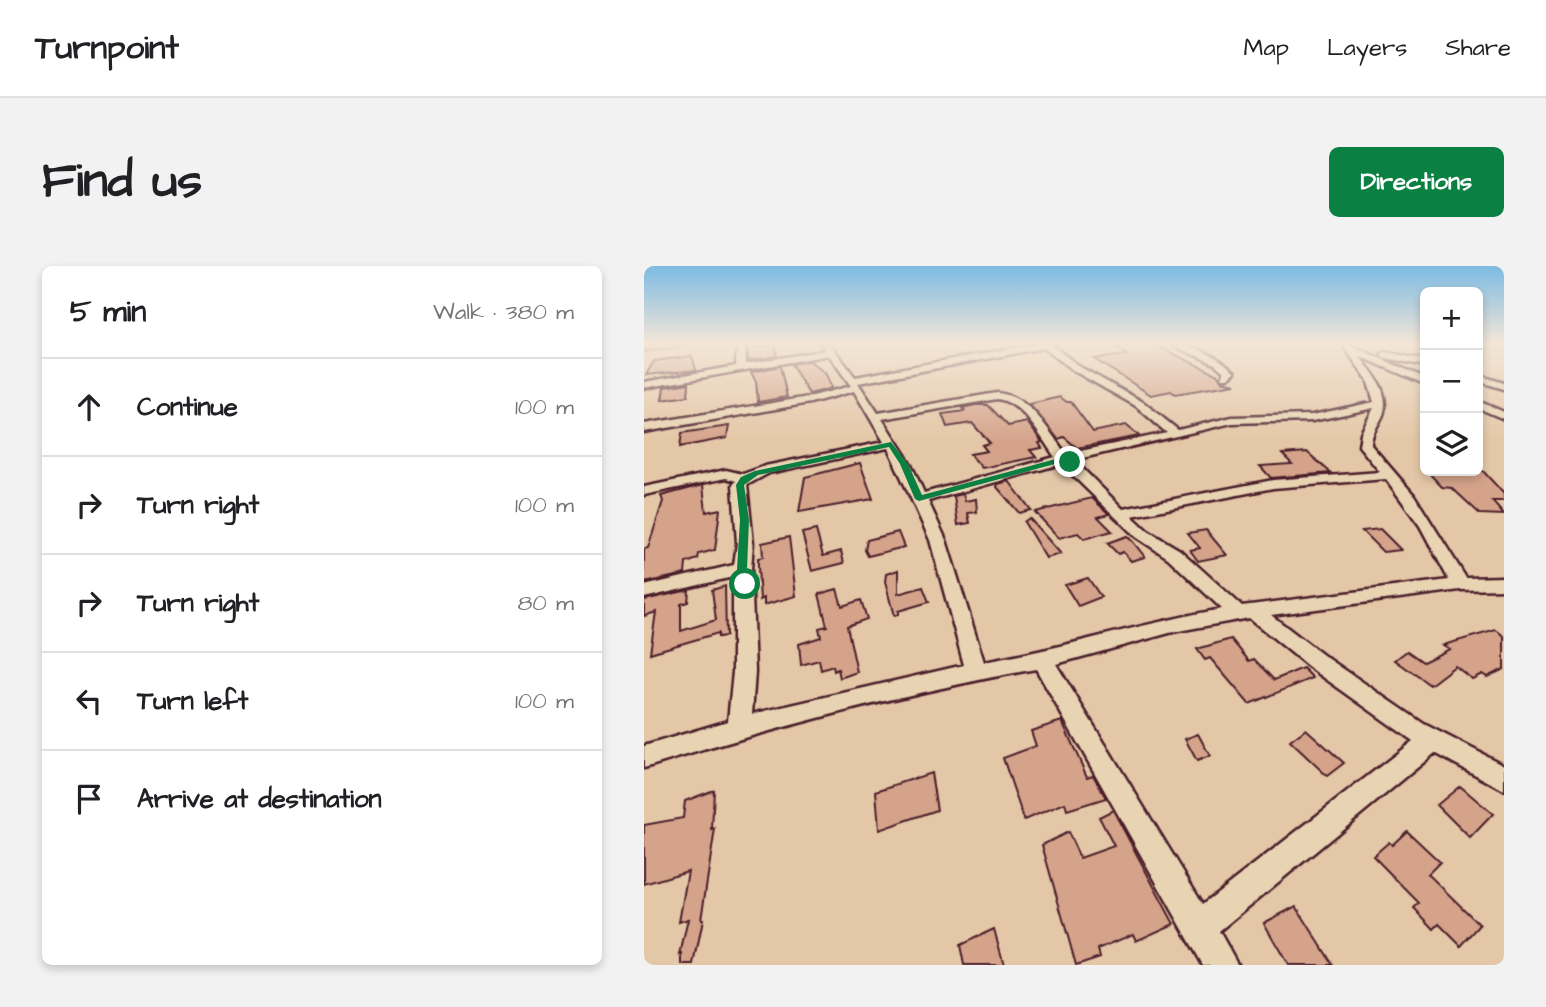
<!DOCTYPE html>
<meta charset="utf-8">
<style>
:root{--surface:#fff;--page:#f2f2f2;--text:#202124;--muted:#757577;--line:#e0e0e0;--accent:#0b8043}
body{margin:0;font-family:"Architects Daughter",sans-serif;background:var(--page);color:var(--text)}
.controls{position:absolute;right:21px;top:21px;display:grid;overflow:hidden;border-radius:10px;box-shadow:0 4px 10px #0003}
.controls button{width:63px;height:63px;display:grid;place-items:center;padding:0;border:0;border-bottom:2px solid var(--line);background:var(--surface);color:var(--text);font:35px sans-serif}
.stop{position:absolute;width:21px;height:21px;margin:-16px;border:5px solid #0b8043;border-radius:50%;background:#fff}
.stop.end{background:#0b8043;border-color:#fff;box-shadow:0 2px 7px #0008}
.list{margin:0;padding:0;list-style:none}
h2{display:flex;justify-content:space-between;align-items:center;height:91px;margin:0;padding:0 28px;font-size:30px}
h2 small{font-size:23px;font-weight:400;color:var(--muted)}
.list li{display:grid;grid-template-columns:46px 1fr auto;gap:21px;align-items:center;box-sizing:border-box;height:98px;padding:0 28px;border-top:2px solid var(--line)}
.list b{display:block;font-size:26px;white-space:nowrap}
.list em{font-size:23px;font-style:normal;color:var(--muted)}
.icon{flex:none;width:38px;height:38px;fill:none;stroke:currentColor;stroke-width:2;stroke-linecap:round;stroke-linejoin:round}
.map{position:relative;flex:none;width:860px;height:699px;overflow:hidden;border-radius:10px}
header{display:flex;align-items:center;gap:42px;box-sizing:border-box;height:98px;padding:0 35px;background:var(--surface);border-bottom:2px solid var(--line)}
header strong{font-size:33px}
nav{display:flex;gap:38px;margin-inline-start:auto;font-size:24px}
.intro{display:flex;align-items:center;justify-content:space-between;box-sizing:border-box;height:168px;padding:0 42px}
h1{margin:0;font-size:49px}
.button{padding:18px 32px;border-radius:10px;background:var(--accent);color:#fff;font-size:24px;font-weight:700}
main{display:flex;gap:42px;padding:0 42px}
aside{flex:1;background:var(--surface);border-radius:10px;box-shadow:0 4px 10px #0003}
.map>svg:first-child{display:block}
.building{fill:#d5a38a;stroke:#4a1f2b;stroke-width:2}
.lines{fill:none;stroke-linecap:round;stroke-linejoin:round}
.minor-casing{stroke:#4a1f2b;stroke-width:5}
.minor{fill:#e8d4b2;fill-rule:evenodd}
.route{fill:#0b8043}
</style>
<header>
<strong>Turnpoint</strong>
<nav><a>Map</a><a>Layers</a><a>Share</a></nav>
</header>
<div class="intro"><h1>Find us</h1><a class="button">Directions</a></div>
<main>
<aside>
<h2>5 min<small>Walk · 380 m</small></h2>
<ul class="list">
<li><svg class="icon" aria-label="ahead" viewBox="0 0 24 24"><path d="M12 20V5M6 11l6-6 6 6"/></svg><div><b>Continue</b></div><em>100 m</em></li>
<li><svg class="icon" aria-label="right" viewBox="0 0 24 24"><path d="M7 20v-9h11M14 6l5 5-5 5"/></svg><div><b>Turn right</b></div><em>100 m</em></li>
<li><svg class="icon" aria-label="right" viewBox="0 0 24 24"><path d="M7 20v-9h11M14 6l5 5-5 5"/></svg><div><b>Turn right</b></div><em>80 m</em></li>
<li><svg class="icon" aria-label="left" viewBox="0 0 24 24"><path d="M17 20v-9H6M10 6l-5 5 5 5"/></svg><div><b>Turn left</b></div><em>100 m</em></li>
<li><svg class="icon" aria-label="arrive" viewBox="0 0 24 24"><path d="M6 21V4h12l-3 4 3 4H6"/></svg><div><b>Arrive at destination</b></div></li>
</ul>
</aside>
<div class="map">
<svg width="860" height="699" viewBox="0 0 860 699">
<rect width="100%" height="100%" fill="#e4c7a7"/>
<filter id="ink" filterUnits="userSpaceOnUse"><feTurbulence type="fractalNoise" baseFrequency=".0143" numOctaves="2"/><feDisplacementMap in="SourceGraphic" scale="14" xChannelSelector="R" yChannelSelector="G"/><feConvolveMatrix kernelMatrix="1 2 1 2 8 2 1 2 1" color-interpolation-filters="sRGB"/></filter>
<g filter="url(#ink)">
<g class="building">
<path d="M104,78h6v4l21,-3 2,11 -29,5z"/>
<path d="M468,78h41l65,31 4,6 13,3 -60,10 -4,-3 -20,4 -57,-36 33,-4z"/>
<path d="M48,90l4,14 -50,5 8,-14z"/>
<path d="M166,95l16,13 5,13 -2,2 -20,5 -18,-30z"/>
<path d="M136,100l7,31 -29,5 -2,-20 -5,-10z"/>
<path d="M45,117l-1,13 -26,4 2,-13z"/>
<path d="M416,131l7,5h4l22,30 33,-7 13,11 -62,12 -13,-11 -6,2 -29,-35z"/>
<path d="M331,139h13l20,21 19,-4 15,20 -3,1 3,5 -12,2 6,7 -54,11 -12,-14 17,-3 -5,-6 8,-2 -18,-20 -25,4 -5,-13 23,-3 -3,-3z"/>
<path d="M85,160l-2,12 -47,9 2,-14z"/>
<path d="M663,186l24,21 -60,5 -11,-12 32,-2 -10,-10z"/>
<path d="M216,197l13,36 -74,13 6,-35z"/>
<path d="M783,205h56l21,23v7h-12l12,14 -24,-1 -28,-26 -10,-1z"/>
<path d="M365,215l3,4 19,25 -12,3 -22,-26 1,-3z"/>
<path d="M59,219l3,27 14,-3 -5,41 -16,4 -1,5 -12,4 -1,11 -41,9v-34l4,-1 15,-47 -2,-5z"/>
<path d="M319,228l2,7 11,-2 1,13 -9,1 2,10 -12,2 -4,-29z"/>
<path d="M448,232l17,16 -11,3 14,14 -28,8 -6,-6 -19,5 -24,-26z"/>
<path d="M385,252l32,36 -15,4 -22,-36z"/>
<path d="M736,263l21,21 -18,2 -21,-21z"/>
<path d="M172,264l7,26 18,-5 3,12 -32,8 -10,-38z"/>
<path d="M562,264l21,25 -29,6 -8,-11 10,-2 -12,-15z"/>
<path d="M254,266l6,15 -36,9 -3,-6 2,-10z"/>
<path d="M483,270l6,6 12,15 -14,4 -8,-9 -5,2 -11,-11z"/>
<path d="M145,271l7,59 -32,9v-7l-4,2 -2,-33v-9l5,-1 -1,-14z"/>
<path d="M254,304v24l25,-7 6,15 -31,9v4l-4,1 -9,-34 1,-8z"/>
<path d="M444,312l13,19 -23,9 -13,-21z"/>
<path d="M81,320l1,50 -8,1v-4l-68,20 6,-41 -12,4v-16l45,-10 -1,12 -7,2v27l35,-11 -4,-30z"/>
<path d="M193,323l5,17 19,-6 6,19 -20,7 10,46 -17,6 -2,-9 -4,2 -1,-5 -12,4 -2,-10 -18,5 -2,-21 22,-7 -2,-9 8,-2 -8,-32z"/>
<path d="M852,364l8,6v33l-17,8 -5,-3 -10,5 -17,-13 -25,19 -35,-25 12,-9 16,11 27,-13 -7,-4z"/>
<path d="M587,373l18,22 5,-2 20,21 29,-12 10,10 -64,26 -39,-46 -5,2 -8,-11z"/>
<path d="M418,455l25,56 6,-2 13,23 -39,12 -2,-7 -41,17 -21,-62 33,-12 -5,-15z"/>
<path d="M662,463l38,34 -17,13 -37,-35z"/>
<path d="M554,468l12,22 -13,5 -12,-22z"/>
<path d="M287,507l6,37 -58,20 -3,-39z"/>
<path d="M816,520l33,28 -23,24 -33,-33z"/>
<path d="M70,524l-2,40 3,-1 -14,91h2l-9,45h-12v-11l-2,1 8,-36 -9,3 9,-51 -44,13v-59l39,-7 2,-17z"/>
<path d="M469,544l61,114 -38,17 -3,-7 -35,15 2,8 -24,8 -34,-120 26,-13 12,26 34,-12 -15,-29z"/>
<path d="M763,565l33,31 -12,12 52,51 -19,21 -22,-22 -5,5 -20,-21 5,-5 -46,-47 16,-14 3,3z"/>
<path d="M652,640l37,59h-45l-24,-42z"/>
<path d="M350,663l10,36h-40l-4,-20z"/>
</g>
<g class="lines">
<g class="minor-casing">
<g id="minor">
<path d="M41,78l-4,2 -37,4 1,-5z"/>
<path d="M93,78h8l1,20 80,-14 -5,-6h9l25,33 181,-33h19l-2,2 27,21 63,35 35,28 54,-13 80,-2 62,-13 -7,-23 -23,-32 4,-3 77,34v6l-3,-1 -63,-27c13,16 32,36 24,59 -5,11 -12,18 -12,30l43,50 52,83 38,-1v12l-44,1 -189,25 52,40 101,69 80,41v25l-69,-37 -216,178 19,34h-35l-167,-296c-132,24 -263,59 -392,99v-22l84,-25 5,-49v-95l-89,21v-12l90,-21 3,-22 -4,-58 3,-4 -10,-3 -82,17v-8l82,-17 17,4 22,-8 119,-24 -30,-51 -44,12 -166,29v-8l165,-27 42,-11 -22,-31 -185,33v-6l92,-16zM400,82l30,23 62,35 31,27 -101,21c-18,-24 -36,-58 -69,-61l-119,20 -20,-30zM353,133c26,3 44,39 58,58l-131,36 -13,-29 -29,-45zM730,142l-13,25 -2,13 21,26 -107,8 -150,29 -49,-49 158,-37 80,-2zM244,182l42,92 34,125 -212,49 3,-42 -4,-103 2,-26 -6,-58 22,-12zM417,198l75,73 32,21 54,51c-80,14 -157,39 -238,53l-38,-122 -18,-39zM742,213l34,47 29,54 -207,26 -62,-56 -32,-19 -16,-15 141,-28zM605,352l60,49 104,74 -210,163 -147,-240 117,-32z"/>
<path d="M526,78c22,0 49,12 65,28l-7,6h-6l2,-6 -9,-8z"/>
<path d="M741,86l40,8v6l-43,-9v-4z"/>
<path d="M834,109l26,8v6l-26,-8z"/>
<path d="M834,135l26,11v7l-26,-11z"/>
</g>
</g>
<use href="#minor" class="minor"/>
</g>
</g>
<linearGradient id="sky" x2="0" y2="1"><stop stop-color="#7dbbe3"/><stop offset="0.44" stop-color="#f3e6d7"/><stop offset="1" stop-color="#f3e6d7" stop-opacity="0"/></linearGradient>
<rect width="860" height="176" fill="url(#sky)"/>
<path class="route" d="M247,176l17,22 14,31 141,-38 11,5 -4,2 -8,-2 -143,39 -4,-2 -15,-35 -11,-17 -131,28 -14,10 5,35 -2,49 3,15 -9,3 -4,-18 3,-49 -4,-35 5,-8 14,-6z"/>
</svg>
<div class="controls">
<button>+</button>
<button>−</button>
<button><svg class="icon" aria-label="layers" viewBox="0 0 24 24"><path d="M12 4l9 5-9 5-9-5zM3 14l9 5 9-5"/></svg></button>
</div>
<div class="stop" style="left:101px;top:318px"></div>
<div class="stop end" style="left:426px;top:196px"></div>
</div>
</main>
